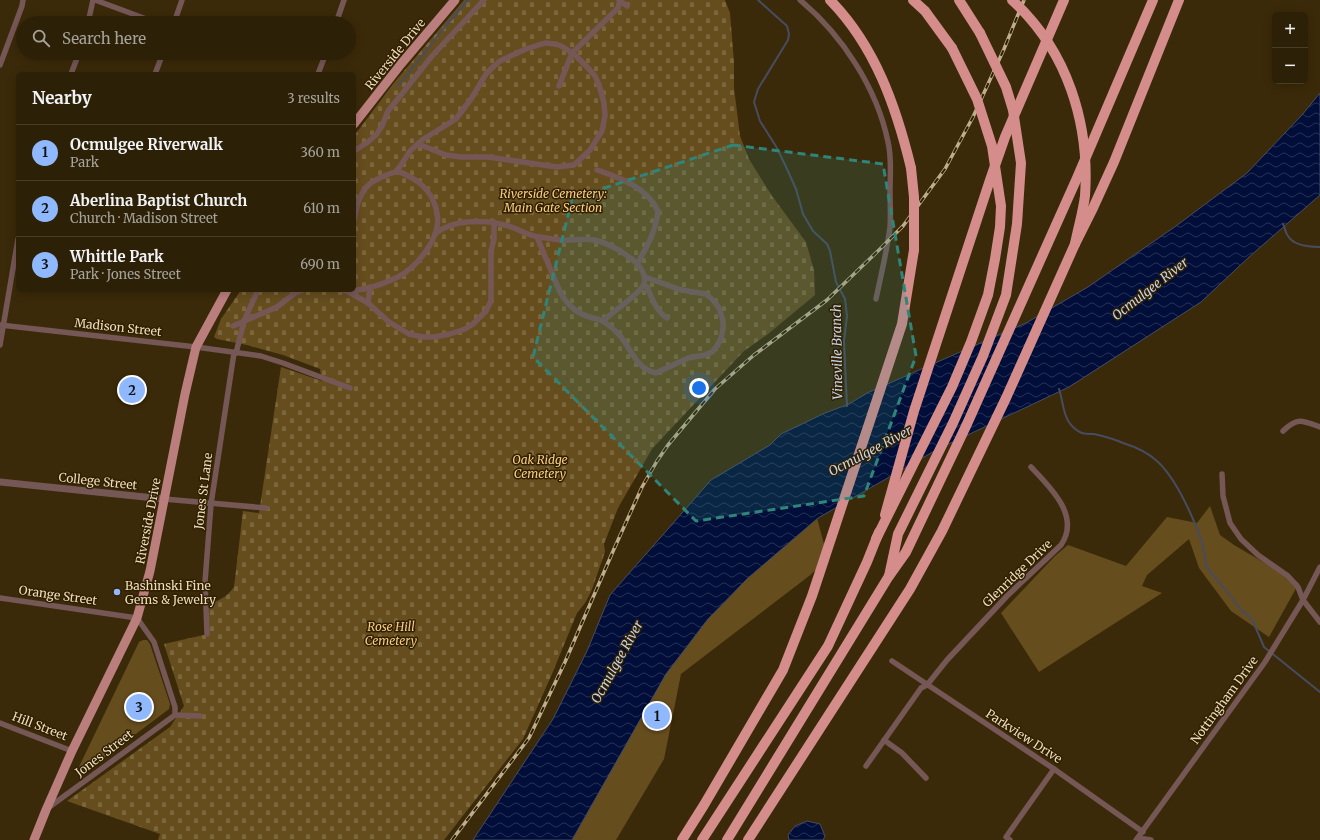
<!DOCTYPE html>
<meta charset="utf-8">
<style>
:root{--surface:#2c2007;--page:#342811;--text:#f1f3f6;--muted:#a6a39b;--line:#483e28;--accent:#8fb8fd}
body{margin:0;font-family:Merriweather,serif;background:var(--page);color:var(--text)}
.controls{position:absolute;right:12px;top:12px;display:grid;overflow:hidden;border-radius:6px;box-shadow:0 2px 10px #0003}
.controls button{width:36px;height:36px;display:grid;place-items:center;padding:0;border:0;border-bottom:1px solid var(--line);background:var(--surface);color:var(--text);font:20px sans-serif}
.you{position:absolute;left:699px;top:388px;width:14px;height:14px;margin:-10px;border:3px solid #fff;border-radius:50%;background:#1a73e8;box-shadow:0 0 0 6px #1a73e833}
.badge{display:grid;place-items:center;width:26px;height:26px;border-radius:50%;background:var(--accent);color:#111;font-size:13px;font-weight:700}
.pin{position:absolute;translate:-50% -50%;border:2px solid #fff;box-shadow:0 1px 4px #0006}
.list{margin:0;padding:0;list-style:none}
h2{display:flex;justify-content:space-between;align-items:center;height:52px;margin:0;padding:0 16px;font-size:17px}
h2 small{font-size:13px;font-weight:400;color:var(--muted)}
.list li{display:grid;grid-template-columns:26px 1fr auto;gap:12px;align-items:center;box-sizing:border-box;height:56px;padding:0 16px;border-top:1px solid var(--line)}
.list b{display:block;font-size:15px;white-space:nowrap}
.list p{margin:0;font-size:13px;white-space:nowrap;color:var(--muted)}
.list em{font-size:13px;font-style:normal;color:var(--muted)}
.icon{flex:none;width:22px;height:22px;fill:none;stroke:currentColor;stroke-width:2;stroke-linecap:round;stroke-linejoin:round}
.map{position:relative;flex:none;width:1320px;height:840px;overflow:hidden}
.search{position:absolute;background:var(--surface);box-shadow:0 2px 10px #0003;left:16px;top:16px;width:340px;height:44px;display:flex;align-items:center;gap:10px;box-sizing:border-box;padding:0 14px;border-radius:22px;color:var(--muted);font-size:15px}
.panel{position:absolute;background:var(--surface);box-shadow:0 2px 10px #0003;left:16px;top:72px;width:340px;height:220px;border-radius:6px}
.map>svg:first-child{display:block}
.cemetery{fill:url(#cemetery-stones)}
.park{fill:#664d1e}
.water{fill:url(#water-waves);stroke:#474c61}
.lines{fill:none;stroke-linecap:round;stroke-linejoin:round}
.stream{stroke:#474c61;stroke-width:2}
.minor{stroke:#755756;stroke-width:5.5}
.tertiary{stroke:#755756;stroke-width:7}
.primary{stroke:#ba7e7d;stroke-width:9}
.motorway{stroke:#d58d8c;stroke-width:10}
.rail-casing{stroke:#bfad8e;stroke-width:3.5}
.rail{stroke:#312000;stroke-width:2;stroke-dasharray:6;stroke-linecap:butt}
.motorway-bridge{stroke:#d58d8c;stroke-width:10}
.marked{fill:#30857a;fill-opacity:0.2;stroke:#30857a;stroke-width:3;stroke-dasharray:8 5;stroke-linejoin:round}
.poi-dot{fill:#8fb8fd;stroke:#312000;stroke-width:1.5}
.labels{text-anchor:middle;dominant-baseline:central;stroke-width:3;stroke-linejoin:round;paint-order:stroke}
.street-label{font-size:12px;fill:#eedcbe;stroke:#312000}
.park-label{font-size:12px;font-style:italic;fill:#f9ce83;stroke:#312000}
.poi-label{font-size:12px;fill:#eedcbe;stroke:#312000;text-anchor:start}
.water-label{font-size:13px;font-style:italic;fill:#c6d4ea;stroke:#312000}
</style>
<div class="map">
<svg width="1320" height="840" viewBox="0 0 1320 840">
<defs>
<pattern id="cemetery-stones" width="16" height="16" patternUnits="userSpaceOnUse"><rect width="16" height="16" fill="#664d1e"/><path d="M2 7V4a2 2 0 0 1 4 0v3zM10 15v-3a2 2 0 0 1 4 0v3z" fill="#7c663d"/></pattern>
<pattern id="water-waves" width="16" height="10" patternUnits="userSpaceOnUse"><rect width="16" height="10" fill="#000e39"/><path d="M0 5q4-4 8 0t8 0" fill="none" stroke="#263054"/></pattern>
</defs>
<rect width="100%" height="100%" fill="#3b2a09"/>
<path class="cemetery" d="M464,0h261l5,13 4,49v26l6,48 9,23 23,37 34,46 8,28 1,25 -47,39 -24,17 -92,98 -34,59 -14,36 1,8 -14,40 -6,11 -8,10 -25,61 -29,65 -79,101h-286l2,-6 -93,-33 103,-74 14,-21 -20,-62 44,-10 1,-30c11,-4 18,-7 25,-17l9,-76 16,2 22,-146 41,14 -2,-12 -37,-14 -36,-10 -30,-6 -3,-2 7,-18 20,-29h113v-154l39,-52z"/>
<g class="park">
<path d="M1210,506l10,29 14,10 65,38 -30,54 -38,-26 -32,-43 -10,-29 -42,36 -5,11 20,7 -123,79 -38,-59 54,-57 13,-11 58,21 41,-49 30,6z"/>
<path d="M817,518l11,41 -19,17 -128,98 -17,85 -48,81h-44l94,-166 42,-55 40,-41z"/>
<path d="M143,640h4l3,4 20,60 -1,5 -89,67 -4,-3 63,-131z"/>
</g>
<g class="water">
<path d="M1320,93v102l-71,62 -48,45 -132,85 -131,62 -120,69 -70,60 -40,41 -42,55 -94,166h-99l80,-121 34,-68 23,-56 101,-115 59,-35 11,-11 44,-21 24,-9 18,-11 159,-70 62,-36 88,-61 71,-53 55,-58z"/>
<path d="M807,821l13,3 5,12 -2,4h-34l-1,-5 7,-9z"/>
</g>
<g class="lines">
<g class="stream">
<path d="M758,0l29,26 2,8 -1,6 -30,49 -4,13 6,19 17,27 10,21 9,20 7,25 10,17 14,13 3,7 6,31 9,17 2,17 -3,25 3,65"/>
<path d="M398,86l50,-63 20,-23"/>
<path d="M1283,224c2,3 2,8 5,12 6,10 21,11 32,11"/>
<path d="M1059,389c4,11 4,28 13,37 2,2 7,6 10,7 3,1 8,1 12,1 9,2 20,5 29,9 13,4 24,9 34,18 21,19 49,79 49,106l15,17 20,26 11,9 12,28 56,45"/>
</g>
<g class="minor">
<path d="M95,0l62,23"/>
<path d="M619,0l8,6"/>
<path d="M800,0c42,35 77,88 88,142 4,16 2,33 2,49 0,12 1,24 0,36 -3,24 -9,48 -14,72"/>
<path d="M88,23l5,-23"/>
<path d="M174,23l8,-23"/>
<path d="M336,23l8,-23"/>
<path d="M0,65l22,-59 1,-6"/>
<path d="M71,74l8,-21"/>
<path d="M155,74l8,-21"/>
<path d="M318,74l8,-21"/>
<path d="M559,86l13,-33 46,-45 2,-8"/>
<path d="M354,151l14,-9 8,-7 6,-9 6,-15 9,-11 35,-44 52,-56"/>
<path d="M597,170c23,8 50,17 61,41 -2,20 -11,36 -21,53"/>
<path d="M395,172c7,-6 10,-14 15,-21 4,-4 8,-7 12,-11l34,-21 15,-20 15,-25 8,-8 6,-5 26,-12 19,-6 11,1 7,3 12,8 14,14 6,7 4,9 5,18 1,13 -3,15 -12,19 -16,15 -17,2 -69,-10h-27l-15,-2 -28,-11"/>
<path d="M435,234c17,-15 52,-15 73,-8 11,3 20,10 31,11 7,1 14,2 21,3 11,1 23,-2 34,0 16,3 56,24 50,44 -3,9 -33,29 -41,37"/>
<path d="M537,237l23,55c8,14 17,22 33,26 3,1 8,1 11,4 8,5 17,14 22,22 8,13 15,26 30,29l32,-15 17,-3 7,-3 5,-6 4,-8 2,-9v-8l-4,-13 -6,-8 -7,-6 -25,-4 -36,-13"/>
<path d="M644,285l3,2c5,11 9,24 20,31"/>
<path d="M339,290c19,3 42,-5 59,-13 20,-11 44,-40 39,-64 -3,-17 -14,-30 -29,-37 -3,-2 -7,-4 -11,-4 -5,0 -10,3 -15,5 -9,4 -16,8 -20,17 -5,7 -6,18 -8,26"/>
<path d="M347,291l21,12 21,19 20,12 14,3h11l16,-3 15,-5 8,-5 13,-13 5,-10v-50l3,-12v-17"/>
<path d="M368,303l2,-16"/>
<path d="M0,325l196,22 65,9 22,7 67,25"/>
<path d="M233,326l44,-19 18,-14 8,-3"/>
<path d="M0,345l18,-106"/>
<path d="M236,353l8,-32 14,-31"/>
<path d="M1283,431c14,-14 19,-11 37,-4"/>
<path d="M1222,474l1,22 7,27 11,16 17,16 30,21 10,11 5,13 17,22"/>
<path d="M164,499l102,9"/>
<path d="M0,598l137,20 17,24 21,65v8l-127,93"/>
<path d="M207,634l-2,-52 6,-78 23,-151"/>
<path d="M892,661l162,108 89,63"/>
<path d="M175,715l25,1"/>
<path d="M0,723l72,28"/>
<path d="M884,740l18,13 24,25"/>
<path d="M866,766l55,-78 6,-3 20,-25 60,-64 54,-51c20,-29 -11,-58 -30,-78"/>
<path d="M1138,838l13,2"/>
<path d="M1010,840l-4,-3 48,-68"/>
<path d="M1136,840l129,-178 38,-62 17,-33"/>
</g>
<path class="tertiary" d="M0,482l164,17"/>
<g class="primary">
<path d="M354,124l47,-60 54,-64"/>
<path d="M34,840l12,-30 26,-59 65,-133 13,-47 35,-177 11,-47 31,-57"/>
</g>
<g class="motorway">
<path d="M830,0c45,46 66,106 81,168"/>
<path d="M913,0l12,11 27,37"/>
<path d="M959,0l21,33"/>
<path d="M885,515l29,-104 76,-231 15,-43 59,-137"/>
<path d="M682,840l22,-35 79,-135 29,-74 90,-272 12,-74"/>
<path d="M702,840l126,-194 39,-84 12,-30"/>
<path d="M727,840l162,-264 17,-24 61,-128 110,-246 76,-178"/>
<path d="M748,840l162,-251 32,-58 64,-133 69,-154 18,-36 21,-46 65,-162"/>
</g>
<g class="rail-casing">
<path id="rail" d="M452,840l77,-102 36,-76 49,-113 28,-62 15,-26 11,-16 47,-56 39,-34 73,-55 53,-51 23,-23 42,-57 28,-52 31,-68 20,-49"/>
</g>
<use href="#rail" class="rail"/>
<g class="motorway-bridge">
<path d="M1012,0c55,50 78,123 73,196 -2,16 -7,32 -10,48"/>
<path d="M911,168l3,29v53"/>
<path d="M876,539l76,-152 19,-45 17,-47 7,-36 5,-32 1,-21 -9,-60 -15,-47 -25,-51"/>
<path d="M889,576l9,-42 55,-111 30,-67 23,-61 11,-71 4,-61 -8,-53 -7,-23 -26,-54"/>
</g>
</g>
<path class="marked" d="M733,145l150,19 33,192 -52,140 -168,25 -163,-164 39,-158z"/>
<circle class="poi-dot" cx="117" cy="592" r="4"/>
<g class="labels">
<g class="street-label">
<text transform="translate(395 54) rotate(-51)">Riverside Drive</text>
<text transform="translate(118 327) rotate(6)">Madison Street</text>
<text transform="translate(98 481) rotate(6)">College Street</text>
<text transform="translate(203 491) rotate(-83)">Jones St Lane</text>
<text transform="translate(148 521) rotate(-79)">Riverside Drive</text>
<text transform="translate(1017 573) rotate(-44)">Glenridge Drive</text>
<text transform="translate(58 595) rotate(8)">Orange Street</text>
<text transform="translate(1224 700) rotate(-54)">Nottingham Drive</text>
<text transform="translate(40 726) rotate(21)">Hill Street</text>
<text transform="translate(1024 736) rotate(33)">Parkview Drive</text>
<text transform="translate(104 753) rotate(-37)">Jones Street</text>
</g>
<g class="park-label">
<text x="553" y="193">Riverside Cemetery:<tspan x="553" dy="14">Main Gate Section</tspan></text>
<text x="540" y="459">Oak Ridge<tspan x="540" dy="14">Cemetery</tspan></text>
<text x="391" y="626">Rose Hill<tspan x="391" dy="14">Cemetery</tspan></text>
</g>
<g class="poi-label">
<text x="125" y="585">Bashinski Fine<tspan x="125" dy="14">Gems &amp; Jewelry</tspan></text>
</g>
<g class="water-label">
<text transform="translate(1150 289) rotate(-38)">Ocmulgee River</text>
<text transform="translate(837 352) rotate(-91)">Vineville Branch</text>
<text transform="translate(870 451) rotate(-28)">Ocmulgee River</text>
<text transform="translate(617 662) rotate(-61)">Ocmulgee River</text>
</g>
</g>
</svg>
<div class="controls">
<button>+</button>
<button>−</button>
</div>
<div class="you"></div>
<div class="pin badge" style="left:657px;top:716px">1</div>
<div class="pin badge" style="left:132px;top:390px">2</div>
<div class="pin badge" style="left:139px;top:707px">3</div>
<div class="search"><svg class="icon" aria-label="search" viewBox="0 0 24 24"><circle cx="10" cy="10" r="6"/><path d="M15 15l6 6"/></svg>Search here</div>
<section class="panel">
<h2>Nearby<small>3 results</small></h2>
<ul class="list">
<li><span class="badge">1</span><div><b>Ocmulgee Riverwalk</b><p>Park</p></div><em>360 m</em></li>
<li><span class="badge">2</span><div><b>Aberlina Baptist Church</b><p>Church · Madison Street</p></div><em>610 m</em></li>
<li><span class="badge">3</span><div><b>Whittle Park</b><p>Park · Jones Street</p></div><em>690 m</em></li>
</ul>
</section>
</div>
